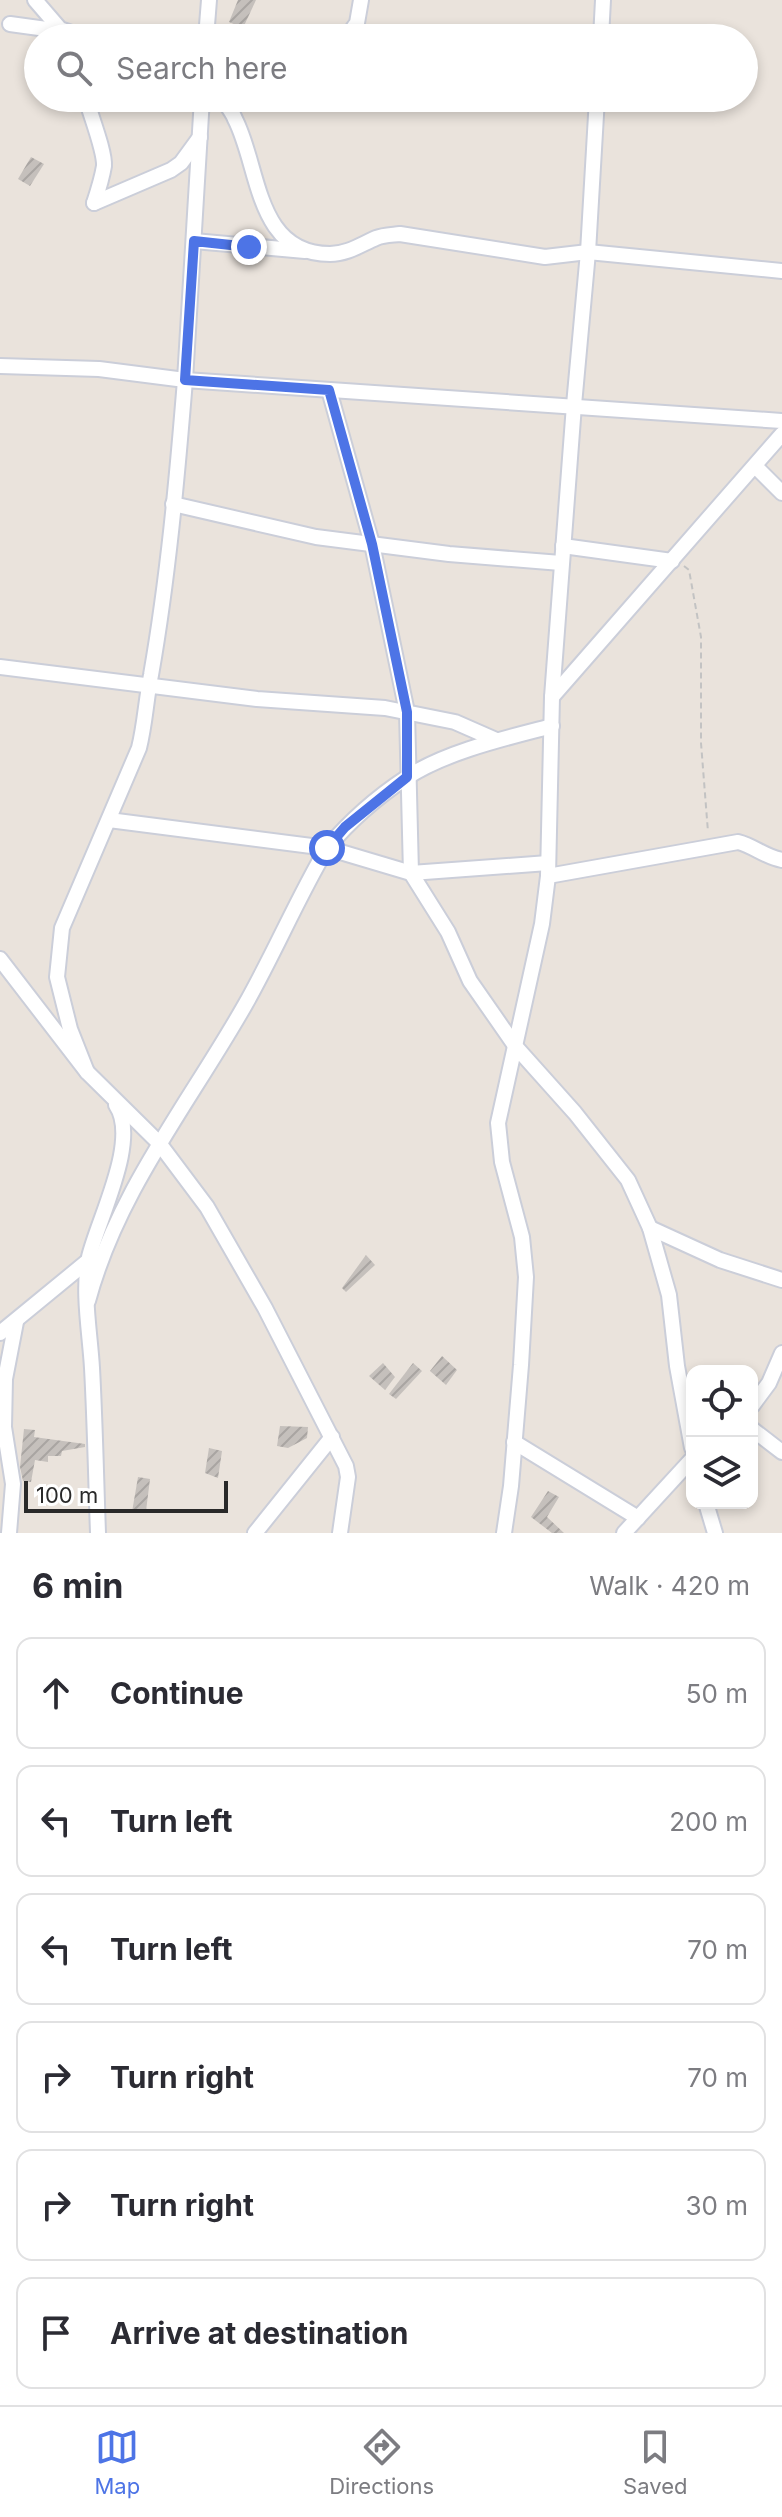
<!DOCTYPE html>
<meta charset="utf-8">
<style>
:root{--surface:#fff;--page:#f7f7f7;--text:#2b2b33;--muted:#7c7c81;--line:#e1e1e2;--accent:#4d74e6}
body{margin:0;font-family:Inter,sans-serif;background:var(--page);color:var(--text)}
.controls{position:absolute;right:24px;bottom:24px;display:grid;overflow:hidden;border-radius:16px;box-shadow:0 4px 12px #0003}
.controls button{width:72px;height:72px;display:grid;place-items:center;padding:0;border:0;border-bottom:2px solid var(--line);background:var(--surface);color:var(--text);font:40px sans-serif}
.scale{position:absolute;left:24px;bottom:20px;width:204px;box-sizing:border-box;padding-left:8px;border:4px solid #292929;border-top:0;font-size:22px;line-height:28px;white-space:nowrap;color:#292929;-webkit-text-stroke:6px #fff;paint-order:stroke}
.stop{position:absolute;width:24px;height:24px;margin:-18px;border:6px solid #4d74e6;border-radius:50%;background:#fff}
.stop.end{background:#4d74e6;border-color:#fff;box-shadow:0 2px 8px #0008}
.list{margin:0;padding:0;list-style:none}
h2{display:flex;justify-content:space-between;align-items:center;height:104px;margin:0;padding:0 32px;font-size:34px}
h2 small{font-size:26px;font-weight:400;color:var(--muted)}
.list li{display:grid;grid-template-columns:52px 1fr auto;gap:24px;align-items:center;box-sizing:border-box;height:112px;margin:0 16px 16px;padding:0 16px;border:2px solid var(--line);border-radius:16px}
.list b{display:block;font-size:30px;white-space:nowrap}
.list em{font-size:26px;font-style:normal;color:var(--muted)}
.icon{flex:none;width:44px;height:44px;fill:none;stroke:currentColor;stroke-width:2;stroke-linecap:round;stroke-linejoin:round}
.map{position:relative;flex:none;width:782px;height:1533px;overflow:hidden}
.search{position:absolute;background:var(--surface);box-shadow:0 4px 12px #0003;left:24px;right:24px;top:24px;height:88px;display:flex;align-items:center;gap:20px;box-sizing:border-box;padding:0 28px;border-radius:44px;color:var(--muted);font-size:30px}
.sheet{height:872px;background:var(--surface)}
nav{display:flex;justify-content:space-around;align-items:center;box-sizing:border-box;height:112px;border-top:2px solid var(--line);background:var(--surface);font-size:22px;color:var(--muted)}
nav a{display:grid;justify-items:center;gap:4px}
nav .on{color:var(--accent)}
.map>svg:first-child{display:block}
.building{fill:url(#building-hatch)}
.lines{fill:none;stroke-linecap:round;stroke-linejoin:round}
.minor-casing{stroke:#cbced9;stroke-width:18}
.path{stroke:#c3c3c3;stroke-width:2;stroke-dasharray:6 4;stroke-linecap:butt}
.minor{stroke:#fff;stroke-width:14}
.route{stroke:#4d74e6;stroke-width:10}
</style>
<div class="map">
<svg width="782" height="1533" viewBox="0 0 782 1533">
<defs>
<pattern id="building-hatch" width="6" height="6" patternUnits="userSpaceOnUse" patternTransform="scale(2)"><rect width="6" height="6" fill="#c5c0bc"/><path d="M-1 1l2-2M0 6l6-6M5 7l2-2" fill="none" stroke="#a9a5a2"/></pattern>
</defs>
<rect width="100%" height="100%" fill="#eae3dc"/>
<g class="building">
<path d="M238,0h18l-13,28 -14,-6z"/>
<path d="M31,157l13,7 -14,22 -12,-7z"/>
<path d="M366,1255l9,10 -29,27 -4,-4z"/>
<path d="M442,1356l15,14 -11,15 -16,-14z"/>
<path d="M383,1363l12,14 -10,13 -16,-14z"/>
<path d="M413,1363l9,8 -26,28 -7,-5z"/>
<path d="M280,1426l28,1 -1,11 -19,10 -11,-2z"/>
<path d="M24,1429l11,1 -1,7 51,7v3l-23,4 -1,5h-13v6l-13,-2 -4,22 -8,-1 -3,-14z"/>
<path d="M209,1448l13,3 -4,27 -13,-5z"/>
<path d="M138,1477l12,2 -4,32 -14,1z"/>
<path d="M548,1491l11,6 -12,20 17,16h-12l-21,-16z"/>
</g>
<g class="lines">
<g class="minor-casing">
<g id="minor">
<path d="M35,0l25,29 26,9"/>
<path d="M10,24l51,7"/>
<path d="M206,38l3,-38"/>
<path d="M346,38l11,-15 4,-23"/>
<path d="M601,38l2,-38"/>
<path d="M86,98c4,16 19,53 18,68 -2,12 -6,25 -10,37"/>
<path d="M222,98c4,7 10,13 13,21 25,48 20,135 95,135 17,0 30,-9 46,-16 7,-3 16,-3 24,-4l145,23 43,-5 194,19"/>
<path d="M94,203l77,-33 10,-7 19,-26"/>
<path d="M194,241l111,10"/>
<path d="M0,366l99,3 86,11 17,-282"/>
<path d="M329,390l43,154 35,168 4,161 37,59 22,49 46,66 59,66 53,67 22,48 19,67 8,71 15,82"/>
<path d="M756,467l26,26"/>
<path d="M173,504l143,33 133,17 112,9"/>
<path d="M563,546l109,15"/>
<path d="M0,667l257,32 128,9 70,14 41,18"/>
<path d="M552,697l230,-263"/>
<path d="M109,820l218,28 84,25 137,-10"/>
<path d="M548,876l190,-34c16,4 27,15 44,18"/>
<path d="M0,959l87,113 72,71 48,64 58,101 81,158 2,11 -8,56"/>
<path d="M87,1072l-17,-43 -13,-52 5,-49 77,-180c6,-24 7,-48 12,-73 17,-97 26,-196 34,-295l597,41"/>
<path d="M650,1228l70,32 62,20"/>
<path d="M88,1301c29,-109 102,-199 157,-296 29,-51 52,-106 82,-157 22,-26 50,-51 79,-70 39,-26 100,-40 146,-52"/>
<path d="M0,1333l89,-73"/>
<path d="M752,1406l17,-23 13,-30"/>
<path d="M752,1429l30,23"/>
<path d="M514,1442l124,76"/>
<path d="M706,1503l9,30"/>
<path d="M9,1533l4,-49 -9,-57 1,-48 11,-57"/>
<path d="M98,1533c-2,-55 -3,-110 -6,-165 -2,-35 -10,-76 -3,-111 9,-38 51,-117 27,-152"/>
<path d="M255,1533l77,-96"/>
<path d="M504,1533l7,-47 10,-121 5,-88 -4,-40 -20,-75 -4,-39 44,-199 6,-48 4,-179 22,-292 14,-153 9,-154"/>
<path d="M624,1533l68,-74"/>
</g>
</g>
<path class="path" d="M684,566l5,4 12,67v106l7,89"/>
<use href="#minor" class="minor"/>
</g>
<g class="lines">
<path class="route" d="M249,247l-55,-6 -9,139 144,10 43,154 35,168v65l-62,50 -18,21"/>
</g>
</svg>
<div class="controls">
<button><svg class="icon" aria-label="locate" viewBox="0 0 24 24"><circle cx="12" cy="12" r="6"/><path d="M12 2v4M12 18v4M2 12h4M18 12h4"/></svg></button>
<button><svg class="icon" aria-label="layers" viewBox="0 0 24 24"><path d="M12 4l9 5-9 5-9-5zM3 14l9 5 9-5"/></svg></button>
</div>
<div class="scale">100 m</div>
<div class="stop" style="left:327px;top:848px"></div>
<div class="stop end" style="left:249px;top:247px"></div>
<div class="search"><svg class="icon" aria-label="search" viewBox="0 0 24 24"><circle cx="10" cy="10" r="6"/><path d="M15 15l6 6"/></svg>Search here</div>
</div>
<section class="sheet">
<h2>6 min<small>Walk · 420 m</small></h2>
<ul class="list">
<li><svg class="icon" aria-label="ahead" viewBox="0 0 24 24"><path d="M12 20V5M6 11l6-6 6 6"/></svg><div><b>Continue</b></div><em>50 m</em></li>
<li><svg class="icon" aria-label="left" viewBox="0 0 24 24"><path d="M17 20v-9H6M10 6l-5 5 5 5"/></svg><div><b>Turn left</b></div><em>200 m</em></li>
<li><svg class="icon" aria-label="left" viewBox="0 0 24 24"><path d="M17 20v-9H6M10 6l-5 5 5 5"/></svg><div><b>Turn left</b></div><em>70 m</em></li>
<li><svg class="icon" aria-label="right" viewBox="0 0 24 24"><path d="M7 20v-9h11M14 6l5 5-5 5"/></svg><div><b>Turn right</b></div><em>70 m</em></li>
<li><svg class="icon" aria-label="right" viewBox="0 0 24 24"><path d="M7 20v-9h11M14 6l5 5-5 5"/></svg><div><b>Turn right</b></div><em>30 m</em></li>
<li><svg class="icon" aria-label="arrive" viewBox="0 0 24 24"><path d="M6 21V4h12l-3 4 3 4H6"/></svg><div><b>Arrive at destination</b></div></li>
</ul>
</section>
<nav>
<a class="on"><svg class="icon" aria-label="map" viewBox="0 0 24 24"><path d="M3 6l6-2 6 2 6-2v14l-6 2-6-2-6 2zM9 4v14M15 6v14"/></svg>Map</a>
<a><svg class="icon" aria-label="directions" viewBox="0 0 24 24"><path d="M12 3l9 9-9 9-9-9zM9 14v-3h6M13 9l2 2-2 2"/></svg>Directions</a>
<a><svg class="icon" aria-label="saved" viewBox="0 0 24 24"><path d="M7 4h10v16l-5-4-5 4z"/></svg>Saved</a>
</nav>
